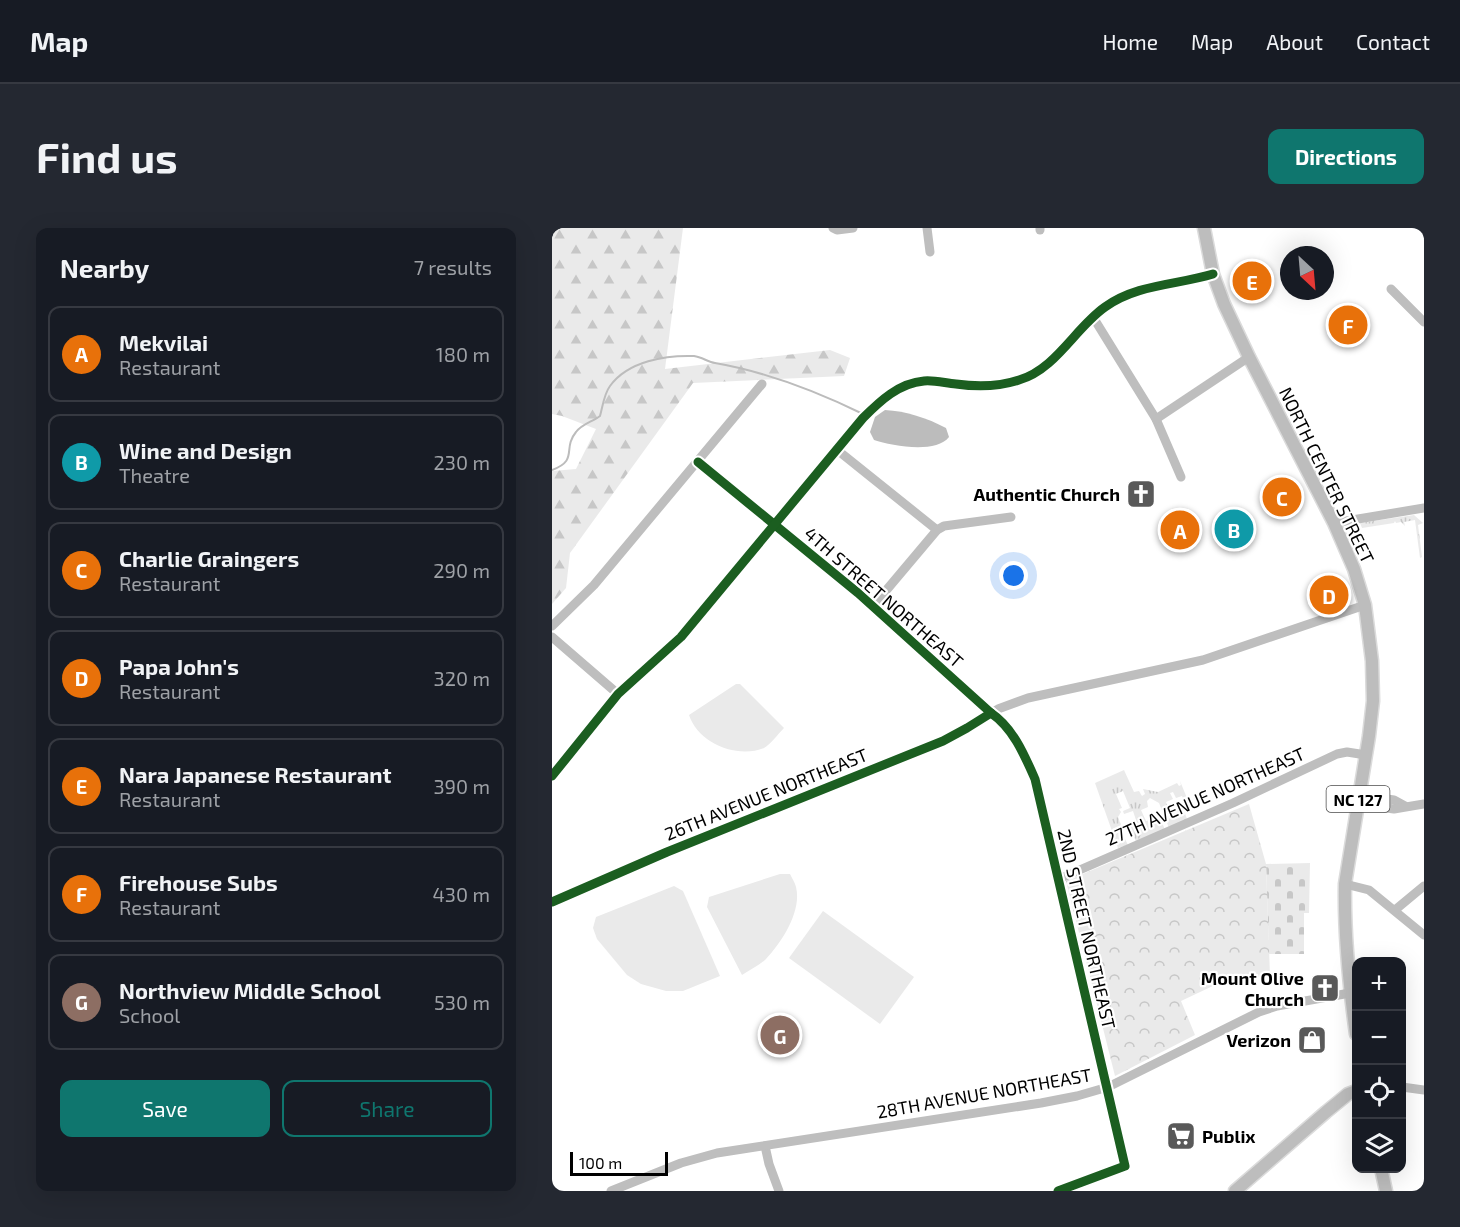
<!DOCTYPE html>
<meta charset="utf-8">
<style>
:root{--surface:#171b24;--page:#242831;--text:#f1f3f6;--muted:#9ea1a6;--line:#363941;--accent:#0f766e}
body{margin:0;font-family:"Exo 2",sans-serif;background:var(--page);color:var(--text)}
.controls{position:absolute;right:18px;bottom:18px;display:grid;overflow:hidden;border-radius:12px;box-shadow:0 6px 24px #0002}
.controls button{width:54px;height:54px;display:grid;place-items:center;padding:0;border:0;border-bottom:2px solid var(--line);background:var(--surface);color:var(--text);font:30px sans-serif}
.compass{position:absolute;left:728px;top:18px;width:54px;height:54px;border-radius:50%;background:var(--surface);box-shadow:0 6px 24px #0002;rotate:154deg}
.scale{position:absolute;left:18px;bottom:15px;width:98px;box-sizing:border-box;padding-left:6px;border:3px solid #000;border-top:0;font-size:16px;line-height:21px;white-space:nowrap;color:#000;-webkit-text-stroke:4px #fff;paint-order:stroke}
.you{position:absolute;left:462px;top:348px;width:21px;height:21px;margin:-15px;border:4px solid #fff;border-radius:50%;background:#1a73e8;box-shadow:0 0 0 9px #1a73e833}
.badge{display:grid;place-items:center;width:39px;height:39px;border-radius:50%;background:var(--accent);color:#fff;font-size:20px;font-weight:700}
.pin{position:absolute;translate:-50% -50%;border:3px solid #fff;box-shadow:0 2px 6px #0006}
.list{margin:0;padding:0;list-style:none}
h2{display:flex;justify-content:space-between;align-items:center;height:78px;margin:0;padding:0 24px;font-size:26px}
h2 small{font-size:20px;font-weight:400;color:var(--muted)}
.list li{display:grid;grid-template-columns:39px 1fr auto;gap:18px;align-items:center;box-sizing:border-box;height:96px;margin:0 12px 12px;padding:0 12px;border:2px solid var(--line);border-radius:12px}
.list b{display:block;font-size:22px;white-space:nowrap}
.list p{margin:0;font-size:20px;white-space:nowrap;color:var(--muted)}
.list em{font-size:20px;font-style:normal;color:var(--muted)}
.actions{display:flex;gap:12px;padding:18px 24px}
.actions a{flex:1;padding:14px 0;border:2px solid var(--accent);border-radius:12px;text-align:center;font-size:21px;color:var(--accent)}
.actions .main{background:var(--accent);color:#fff}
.icon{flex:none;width:33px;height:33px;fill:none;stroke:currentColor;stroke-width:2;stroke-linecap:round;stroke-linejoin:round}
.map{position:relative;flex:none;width:872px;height:963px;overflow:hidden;border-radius:12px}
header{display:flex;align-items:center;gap:36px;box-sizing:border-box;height:84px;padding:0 30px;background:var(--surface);border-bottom:2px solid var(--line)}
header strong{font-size:28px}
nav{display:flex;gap:33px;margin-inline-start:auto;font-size:21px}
.intro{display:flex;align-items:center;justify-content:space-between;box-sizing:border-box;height:144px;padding:0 36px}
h1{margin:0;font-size:42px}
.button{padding:15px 27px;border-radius:12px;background:var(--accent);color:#fff;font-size:21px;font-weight:700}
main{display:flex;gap:36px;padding:0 36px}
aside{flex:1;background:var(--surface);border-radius:12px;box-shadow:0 6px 24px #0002}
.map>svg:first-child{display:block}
.grass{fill:url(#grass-tufts)}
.forest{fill:url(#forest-firs)}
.cemetery{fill:url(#cemetery-stones)}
.park{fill:url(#park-crowns)}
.pitch{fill:#eaeaea}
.water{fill:#bcbcbc}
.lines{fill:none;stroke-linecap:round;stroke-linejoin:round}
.stream{stroke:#bcbcbc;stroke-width:2}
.major-casing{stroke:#dbdbdb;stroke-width:15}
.minor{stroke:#bebebe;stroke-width:9}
.major{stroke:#bdbdbd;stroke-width:12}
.cycleway-casing{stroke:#fff;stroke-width:13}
.cycleway{stroke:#1b5e20;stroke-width:9}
.labels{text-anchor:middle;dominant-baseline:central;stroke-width:4.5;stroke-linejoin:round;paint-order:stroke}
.shield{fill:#fff;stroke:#4c4c4c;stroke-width:1.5}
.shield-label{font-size:16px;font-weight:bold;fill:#000}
.street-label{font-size:18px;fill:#000;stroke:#fff}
.poi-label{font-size:18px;font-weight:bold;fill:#000;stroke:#fff;text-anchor:end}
</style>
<header>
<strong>Map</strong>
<nav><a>Home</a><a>Map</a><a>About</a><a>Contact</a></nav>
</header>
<div class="intro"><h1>Find us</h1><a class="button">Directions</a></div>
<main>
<aside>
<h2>Nearby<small>7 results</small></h2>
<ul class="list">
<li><span class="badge" style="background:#e8710a">A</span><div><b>Mekvilai</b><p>Restaurant</p></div><em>180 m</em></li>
<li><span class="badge" style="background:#0f9aa8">B</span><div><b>Wine and Design</b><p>Theatre</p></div><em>230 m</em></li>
<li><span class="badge" style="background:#e8710a">C</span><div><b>Charlie Graingers</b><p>Restaurant</p></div><em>290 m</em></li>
<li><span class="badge" style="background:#e8710a">D</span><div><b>Papa John's</b><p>Restaurant</p></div><em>320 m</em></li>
<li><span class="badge" style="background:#e8710a">E</span><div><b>Nara Japanese Restaurant</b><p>Restaurant</p></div><em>390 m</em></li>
<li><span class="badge" style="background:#e8710a">F</span><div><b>Firehouse Subs</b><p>Restaurant</p></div><em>430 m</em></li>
<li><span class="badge" style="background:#8d6e63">G</span><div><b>Northview Middle School</b><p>School</p></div><em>530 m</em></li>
</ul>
<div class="actions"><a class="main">Save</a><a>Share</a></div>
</aside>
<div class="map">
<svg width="872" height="963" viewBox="0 0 872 963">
<defs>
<pattern id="grass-tufts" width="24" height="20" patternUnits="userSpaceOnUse" patternTransform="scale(1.5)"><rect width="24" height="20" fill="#eaeaea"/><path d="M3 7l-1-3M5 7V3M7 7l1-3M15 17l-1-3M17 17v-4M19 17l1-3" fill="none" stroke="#c7c7c7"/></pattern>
<pattern id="forest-firs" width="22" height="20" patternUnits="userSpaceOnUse" patternTransform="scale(1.5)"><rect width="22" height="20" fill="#eaeaea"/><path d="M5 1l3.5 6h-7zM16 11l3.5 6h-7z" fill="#c7c7c7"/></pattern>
<pattern id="cemetery-stones" width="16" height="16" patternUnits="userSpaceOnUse" patternTransform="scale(1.5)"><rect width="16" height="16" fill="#eaeaea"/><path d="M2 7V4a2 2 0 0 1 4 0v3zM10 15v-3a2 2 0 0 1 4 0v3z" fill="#c7c7c7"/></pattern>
<pattern id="park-crowns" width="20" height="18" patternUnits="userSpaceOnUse" patternTransform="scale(1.5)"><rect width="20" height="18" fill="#eaeaea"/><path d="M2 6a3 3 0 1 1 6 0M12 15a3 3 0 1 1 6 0" fill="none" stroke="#c7c7c7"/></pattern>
</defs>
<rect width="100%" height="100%" fill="#fff"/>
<g class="grass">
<path d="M862,287l9,8 -5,2 4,32 -2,1 -5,-38 -11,2 1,4 -4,-4 -5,1 -1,-2 -1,2 -32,5 -2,-5z"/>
<path d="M572,542l10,22 5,-1 3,5 3,-2 -2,-5 15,3 19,-9 2,3 2,-1 -1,-4 9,22 -3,1 -4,-8 -6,2 -3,-6 -3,1 3,6 -7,3 4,9 13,-3 4,11 -18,9 -10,-25 -9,-5 -3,3 1,6 -7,3 5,11 14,-4 5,13 -29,12 -7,-19 7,-3 -3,-9 -9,3 -1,-3 7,-3 -7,-17 -7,3 6,14 -3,1 2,3 -3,5 3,8 -2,2 9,18 -10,3 -23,-65z"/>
</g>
<path class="forest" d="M0,0h131l-18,141 165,-19 20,8 -6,18 -151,7 -123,170 -4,35 -14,16v-133l24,-2 20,-40 -34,-13 -10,-2z"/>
<path class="cemetery" d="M758,635l-1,50h-5v41h-35l-3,-90z"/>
<path class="park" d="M697,576l17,60 4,112 -33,3 -3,-3 -53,25 14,34 -80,41 -49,-195z"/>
<g class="pitch">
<path d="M184,456h4l44,44c-6,6 -13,16 -20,20 -27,11 -66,-5 -75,-33z"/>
<path d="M228,646h10c2,4 5,9 6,13 6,24 -14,55 -30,72 -6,6 -16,11 -24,16l-35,-68 2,-10z"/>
<path d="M122,658l9,5 37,85 -37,15h-17l-25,-7 -14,-9 -30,-36 -4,-11 3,-11z"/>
<path d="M271,683l91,66 -34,47 -91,-66z"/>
</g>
<path class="water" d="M333,182c21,1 42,8 61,18l3,9c-13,17 -57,9 -75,3l-4,-8 5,-15z"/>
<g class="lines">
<path class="stream" d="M0,242c27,-10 10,-21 24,-38 6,-8 16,-10 24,-16 3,-11 4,-22 10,-30 18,-25 56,-31 84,-30 8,1 14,6 21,7 52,9 101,28 148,51"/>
<g class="major-casing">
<g id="major">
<path d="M652,0l9,46 11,30 25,53 85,166 20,46 11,36 7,56 1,40 -4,35 -24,148c-1,51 4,100 11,150"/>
<path d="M829,940l5,23"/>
<path d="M683,963l91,-79 22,-18 8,-3"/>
</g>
</g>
<g class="minor">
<path d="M281,0l4,2 16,-2"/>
<path d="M375,0l3,24"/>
<path d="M488,0v2"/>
<path d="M839,61l33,33"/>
<path d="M541,89l63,102 25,58"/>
<path d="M604,191l93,-62"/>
<path d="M284,221l101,81"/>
<path d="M146,234l160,131 133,120c22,15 33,41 44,66l90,387 -67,25"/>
<path d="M782,295l90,-15"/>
<path d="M321,378l64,-76 7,-4 67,-9"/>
<path d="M0,398l42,-41 168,-201"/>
<path d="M0,409l66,57"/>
<path d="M0,548l66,-82 63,-57 182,-219c17,-17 36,-35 61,-37 10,-1 21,2 32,3 21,3 42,3 63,-4 37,-11 56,-52 86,-73 32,-23 72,-22 108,-33"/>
<path d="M807,567l35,5 11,6"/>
<path d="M805,576l37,5 30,-5"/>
<path d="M507,651l174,-76 104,-49 10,-2 19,3"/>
<path d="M793,656l24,6 55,45"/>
<path d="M0,674l115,-50 276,-111 24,-13 31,-19 30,-11 175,-38 162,-55"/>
<path d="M843,682l29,-24"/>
<path d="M850,859l22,3"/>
<path d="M213,918l4,18 10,27"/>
<path d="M59,963l70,-28 36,-10 324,-50 36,-7 31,-9 151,-75 18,-6 73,-13"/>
</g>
<use href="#major" class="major"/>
<g class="cycleway-casing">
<g id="cycleway">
<path d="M146,234l160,131 133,120c22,15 33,41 44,66l90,387 -67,25"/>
<path d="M0,548l66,-82 63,-57 182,-219c17,-17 36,-35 61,-37 10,-1 21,2 32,3 21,3 42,3 63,-4 37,-11 56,-52 86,-73 32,-23 72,-22 108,-33"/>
<path d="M0,674l115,-50 276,-111 24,-13 24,-15"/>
</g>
</g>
<use href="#cycleway" class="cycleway"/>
</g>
<defs>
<g id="church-square" transform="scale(1.5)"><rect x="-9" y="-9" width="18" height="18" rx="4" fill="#595959" stroke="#fff"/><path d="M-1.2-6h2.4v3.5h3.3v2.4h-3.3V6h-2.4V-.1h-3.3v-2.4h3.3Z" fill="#fff"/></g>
<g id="shop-square" transform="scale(1.5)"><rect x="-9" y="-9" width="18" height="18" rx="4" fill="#595959" stroke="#fff"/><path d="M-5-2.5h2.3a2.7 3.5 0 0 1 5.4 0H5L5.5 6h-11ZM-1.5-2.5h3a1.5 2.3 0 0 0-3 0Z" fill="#fff"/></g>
<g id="supermarket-square" transform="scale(1.5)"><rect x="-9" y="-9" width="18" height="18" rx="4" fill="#595959" stroke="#fff"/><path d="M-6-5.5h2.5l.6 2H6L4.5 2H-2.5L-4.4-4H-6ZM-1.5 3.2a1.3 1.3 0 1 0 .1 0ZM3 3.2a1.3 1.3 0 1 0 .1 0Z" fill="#fff"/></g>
</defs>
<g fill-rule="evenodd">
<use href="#church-square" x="589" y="266"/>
<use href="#church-square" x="773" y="760"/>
<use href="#shop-square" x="760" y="812"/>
<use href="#supermarket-square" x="629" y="908"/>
</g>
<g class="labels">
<rect class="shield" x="774.5" y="558" width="63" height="26" rx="4.5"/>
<g class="shield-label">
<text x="806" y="571">NC 127</text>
</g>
<g class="street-label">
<text transform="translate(775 247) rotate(64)">NORTH CENTER STREET</text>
<text transform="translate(332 369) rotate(41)">4TH STREET NORTHEAST</text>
<text transform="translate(214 566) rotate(-22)">26TH AVENUE NORTHEAST</text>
<text transform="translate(653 568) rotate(-24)">27TH AVENUE NORTHEAST</text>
<text transform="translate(535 701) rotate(77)">2ND STREET NORTHEAST</text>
<text transform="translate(432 865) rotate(-10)">28TH AVENUE NORTHEAST</text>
</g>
<g class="poi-label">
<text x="568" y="266">Authentic Church</text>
<text x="752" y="750">Mount Olive<tspan x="752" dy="21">Church</tspan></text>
<text x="739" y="812">Verizon</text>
<text x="650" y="908" text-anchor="start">Publix</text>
</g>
</g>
</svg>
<div class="controls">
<button>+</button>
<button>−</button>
<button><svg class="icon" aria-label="locate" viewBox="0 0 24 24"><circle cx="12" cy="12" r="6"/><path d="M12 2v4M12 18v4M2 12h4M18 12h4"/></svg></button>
<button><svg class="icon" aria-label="layers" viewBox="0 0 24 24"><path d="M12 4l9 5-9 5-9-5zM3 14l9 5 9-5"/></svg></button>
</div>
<svg class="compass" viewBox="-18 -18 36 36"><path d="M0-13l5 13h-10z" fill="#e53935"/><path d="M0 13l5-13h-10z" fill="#9ea1a6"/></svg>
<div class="scale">100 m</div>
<div class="you"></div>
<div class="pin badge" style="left:628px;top:302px;background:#e8710a">A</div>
<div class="pin badge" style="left:682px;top:301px;background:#0f9aa8">B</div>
<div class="pin badge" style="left:730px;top:269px;background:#e8710a">C</div>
<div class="pin badge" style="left:777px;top:367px;background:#e8710a">D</div>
<div class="pin badge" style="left:700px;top:53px;background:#e8710a">E</div>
<div class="pin badge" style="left:796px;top:97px;background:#e8710a">F</div>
<div class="pin badge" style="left:228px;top:807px;background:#8d6e63">G</div>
</div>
</main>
